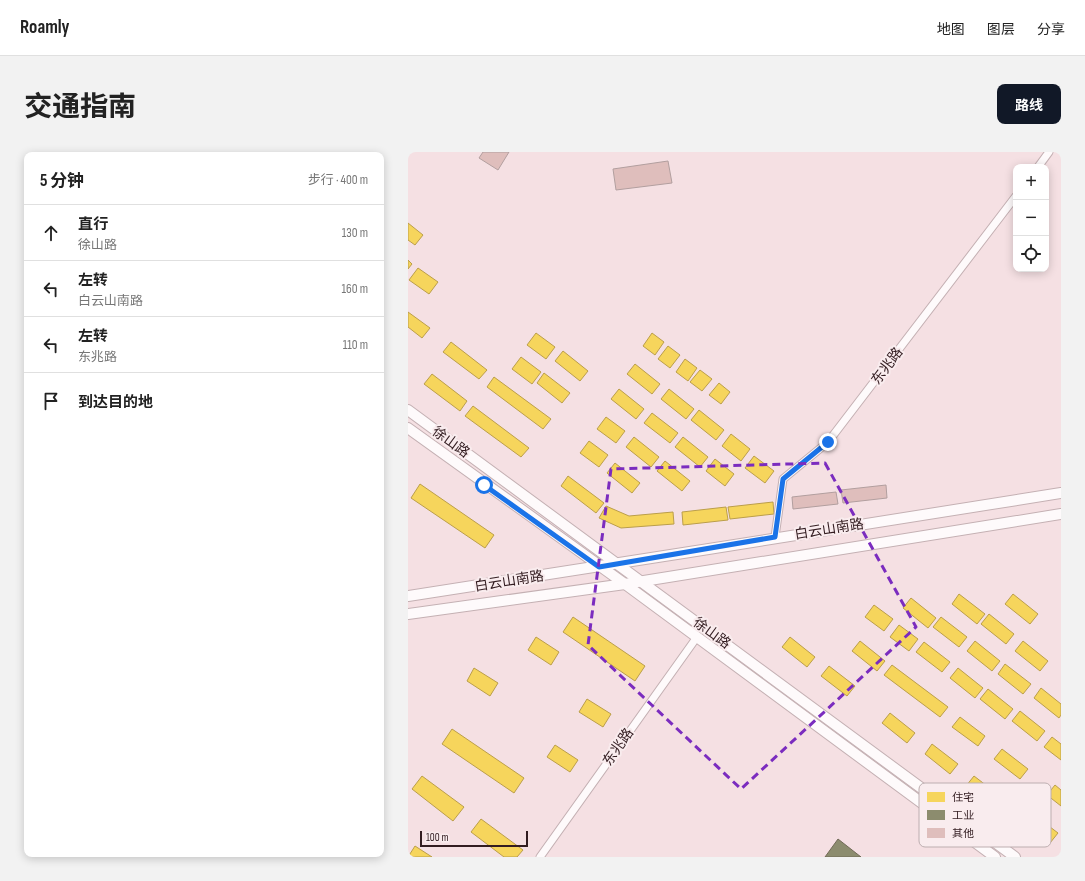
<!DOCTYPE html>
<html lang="zh">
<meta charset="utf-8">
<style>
:root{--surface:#fff;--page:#f2f2f2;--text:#222;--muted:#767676;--line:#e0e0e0;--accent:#111827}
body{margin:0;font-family:"Sofia Sans Condensed","Noto Sans SC",sans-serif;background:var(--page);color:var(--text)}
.controls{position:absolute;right:12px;top:12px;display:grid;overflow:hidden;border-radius:8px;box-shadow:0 2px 10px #0003}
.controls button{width:36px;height:36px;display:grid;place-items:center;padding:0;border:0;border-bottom:1px solid var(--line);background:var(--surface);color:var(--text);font:20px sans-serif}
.scale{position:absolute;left:12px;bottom:10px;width:108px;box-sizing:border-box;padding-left:4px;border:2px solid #321c20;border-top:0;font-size:11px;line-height:14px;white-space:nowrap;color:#321c20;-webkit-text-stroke:3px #f9ecee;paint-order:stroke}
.stop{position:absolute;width:12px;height:12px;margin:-9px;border:3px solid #1a73e8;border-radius:50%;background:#fff}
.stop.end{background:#1a73e8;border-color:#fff;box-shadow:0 1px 4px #0008}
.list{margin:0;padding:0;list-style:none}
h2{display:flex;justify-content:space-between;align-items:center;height:52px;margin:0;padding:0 16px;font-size:17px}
h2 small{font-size:13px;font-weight:400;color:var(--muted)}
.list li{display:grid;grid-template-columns:26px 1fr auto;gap:12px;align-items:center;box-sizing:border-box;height:56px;padding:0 16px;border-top:1px solid var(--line)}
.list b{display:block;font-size:15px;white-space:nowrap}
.list p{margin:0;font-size:13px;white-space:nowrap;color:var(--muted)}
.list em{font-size:13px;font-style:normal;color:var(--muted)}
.icon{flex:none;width:22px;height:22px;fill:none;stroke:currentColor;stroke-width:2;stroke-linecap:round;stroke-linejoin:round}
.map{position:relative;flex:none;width:653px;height:705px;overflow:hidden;border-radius:8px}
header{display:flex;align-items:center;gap:24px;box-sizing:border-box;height:56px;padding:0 20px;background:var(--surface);border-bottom:1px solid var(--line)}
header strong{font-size:19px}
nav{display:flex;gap:22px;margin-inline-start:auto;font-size:14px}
.intro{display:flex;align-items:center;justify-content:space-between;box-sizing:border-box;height:96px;padding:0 24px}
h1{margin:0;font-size:28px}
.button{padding:10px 18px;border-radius:8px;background:var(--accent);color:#fff;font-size:14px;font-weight:700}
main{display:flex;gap:24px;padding:0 24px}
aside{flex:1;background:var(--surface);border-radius:8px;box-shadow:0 2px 10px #0003}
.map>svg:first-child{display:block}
.homes{fill:#f6d55c;stroke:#bb9e4a}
.industry{fill:#8c8c6e;stroke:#716a57}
.building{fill:#dfbebc;stroke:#b29f9f}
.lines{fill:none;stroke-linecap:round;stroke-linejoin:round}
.minor-casing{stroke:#c4b0b3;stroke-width:9}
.secondary-casing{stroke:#c4b0b3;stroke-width:12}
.minor{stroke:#fefafb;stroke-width:7}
.secondary{stroke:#fefafb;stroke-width:10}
.route{stroke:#1a73e8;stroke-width:5}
.marked{fill:none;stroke:#7b2cbf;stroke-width:3;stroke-dasharray:8 5;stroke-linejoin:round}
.labels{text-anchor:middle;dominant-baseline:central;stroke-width:4;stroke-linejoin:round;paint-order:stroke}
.street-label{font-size:14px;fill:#321c20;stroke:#f9ecee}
.key{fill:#f9ecee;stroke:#bdaeb0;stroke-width:1}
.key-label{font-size:11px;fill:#321c20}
</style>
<header>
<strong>Roamly</strong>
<nav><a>地图</a><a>图层</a><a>分享</a></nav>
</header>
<div class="intro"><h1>交通指南</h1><a class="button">路线</a></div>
<main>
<aside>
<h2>5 分钟<small>步行 · 400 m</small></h2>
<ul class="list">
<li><svg class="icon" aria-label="ahead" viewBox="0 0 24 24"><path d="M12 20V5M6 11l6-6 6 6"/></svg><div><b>直行</b><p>徐山路</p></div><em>130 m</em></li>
<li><svg class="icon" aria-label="left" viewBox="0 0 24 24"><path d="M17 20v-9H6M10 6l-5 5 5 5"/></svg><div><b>左转</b><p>白云山南路</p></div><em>160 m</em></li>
<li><svg class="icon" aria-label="left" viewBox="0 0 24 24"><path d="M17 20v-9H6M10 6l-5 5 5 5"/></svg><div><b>左转</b><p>东兆路</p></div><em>110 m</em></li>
<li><svg class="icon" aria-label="arrive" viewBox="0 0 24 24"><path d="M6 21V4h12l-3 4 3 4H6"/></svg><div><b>到达目的地</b></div></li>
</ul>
</aside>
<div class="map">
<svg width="653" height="705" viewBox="0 0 653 705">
<rect width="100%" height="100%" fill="#f5e0e3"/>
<g class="homes">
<path d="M0,71l15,12 -8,10 -7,-5z"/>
<path d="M0,108l4,4 -4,5z"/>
<path d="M10,116l20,14 -9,12 -20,-14z"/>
<path d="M0,160l22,16 -8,10 -14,-11z"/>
<path d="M128,181l19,14 -9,12 -19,-14z"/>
<path d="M244,181l12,9 -9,13 -12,-9z"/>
<path d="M43,190l36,28 -8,9 -36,-27z"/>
<path d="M260,194l12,9 -10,13 -12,-9z"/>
<path d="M155,199l25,20 -8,10 -25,-20z"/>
<path d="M113,205l20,15 -9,12 -20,-15z"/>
<path d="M277,207l12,9 -9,13 -12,-9z"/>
<path d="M227,212l25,20 -8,10 -25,-20z"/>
<path d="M292,218l12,9 -10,12 -12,-9z"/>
<path d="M136,221l26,20 -8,10 -25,-20z"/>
<path d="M24,222l35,27 -7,10 -36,-27z"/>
<path d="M86,225l57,42 -8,10 -56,-42z"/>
<path d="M311,231l11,9 -9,12 -12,-9z"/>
<path d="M211,237l25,20 -8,10 -25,-20z"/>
<path d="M261,237l25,20 -8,10 -25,-20z"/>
<path d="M65,254l56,42 -8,9 -56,-41z"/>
<path d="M291,258l25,20 -8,10 -25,-20z"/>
<path d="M244,261l26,20 -8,10 -26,-20z"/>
<path d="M198,265l19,14 -9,12 -19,-14z"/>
<path d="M323,282l19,15 -9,12 -19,-15z"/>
<path d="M226,285l25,20 -8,10 -25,-20z"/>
<path d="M275,285l25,20 -8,10 -25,-20z"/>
<path d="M181,289l19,14 -9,12 -19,-14z"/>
<path d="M346,304l20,15 -9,12 -20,-15z"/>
<path d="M307,307l19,15 -9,12 -19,-15z"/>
<path d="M257,309l25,20 -8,10 -25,-20z"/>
<path d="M207,311l25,20 -8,10 -25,-20z"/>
<path d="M160,324l36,27 -8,10 -35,-27z"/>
<path d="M12,332l74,51 -9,13 -74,-50z"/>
<path d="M365,350l1,12 -44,5 -2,-12z"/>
<path d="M198,354l23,10 44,-4 1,12 -53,4 -22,-10z"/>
<path d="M318,355l2,13 -45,5 -1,-13z"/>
<path d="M551,442l26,20 -8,10 -25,-20z"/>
<path d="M605,442l25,20 -8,10 -25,-20z"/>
<path d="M503,446l25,20 -8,10 -25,-20z"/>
<path d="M466,453l19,14 -9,12 -19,-14z"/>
<path d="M581,462l25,20 -8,10 -25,-20z"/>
<path d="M165,465l72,49 -10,15 -72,-49z"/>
<path d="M533,465l26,20 -8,10 -26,-20z"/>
<path d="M491,473l19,14 -9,12 -19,-14z"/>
<path d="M128,485l23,15 -8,13 -23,-15z"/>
<path d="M382,485l25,20 -8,10 -25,-20z"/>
<path d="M452,489l25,20 -8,10 -25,-20z"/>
<path d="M567,489l25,20 -8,10 -25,-20z"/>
<path d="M615,489l25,20 -8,10 -25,-20z"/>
<path d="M516,490l26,20 -8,10 -26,-20z"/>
<path d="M597,512l26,20 -8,10 -25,-20z"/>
<path d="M484,513l56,42 -8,10 -56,-42z"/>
<path d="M421,514l26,20 -8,10 -26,-20z"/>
<path d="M66,516l24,15 -8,13 -23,-15z"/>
<path d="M550,516l25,20 -8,10 -25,-20z"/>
<path d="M633,536l20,16v11l-2,3 -25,-20z"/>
<path d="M580,537l25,20 -8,10 -25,-20z"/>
<path d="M179,547l24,15 -8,13 -24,-15z"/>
<path d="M612,559l25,20 -8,10 -25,-20z"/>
<path d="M482,561l25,20 -8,10 -25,-20z"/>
<path d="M552,565l25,19 -7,10 -26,-19z"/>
<path d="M44,577l72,49 -10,15 -72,-49z"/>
<path d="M644,585l9,7v16l-17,-13z"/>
<path d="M524,592l26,20 -8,10 -25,-20z"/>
<path d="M147,593l23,15 -8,12 -23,-15z"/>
<path d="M594,597l26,20 -8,10 -26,-20z"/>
<path d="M14,624l42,31 -11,14 -41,-32z"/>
<path d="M566,624l26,20 -8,10 -26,-20z"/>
<path d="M647,633l6,5v16l-14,-11z"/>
<path d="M625,662l25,19 -8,10 -25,-20z"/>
<path d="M73,667l42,31 -6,7h-13l-33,-25z"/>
<path d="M7,694l17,11h-24z"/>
</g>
<path class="industry" d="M430,687l23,18h-36z"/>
<g class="building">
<path d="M75,0h26l-11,18 -19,-12z"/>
<path d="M260,9l4,22 -56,7 -3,-21z"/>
<path d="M478,333l1,13 -44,5 -2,-13z"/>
<path d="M428,340l2,12 -45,5 -1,-12z"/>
</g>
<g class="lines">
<g class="minor-casing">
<g id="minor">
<path d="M630,15l11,-15"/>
<path d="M367,385l8,-58 45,-37 188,-246"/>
<path d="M132,705l157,-220"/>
</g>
</g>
<g class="secondary-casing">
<g id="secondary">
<path d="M0,258l607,447"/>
<path d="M0,276l217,156 370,273"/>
<path d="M0,444c218,-33 435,-69 653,-103"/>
<path d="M0,462l217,-30 436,-70"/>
</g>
</g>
<use href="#minor" class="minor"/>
<use href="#secondary" class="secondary"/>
</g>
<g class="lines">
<path class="route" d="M76,333l115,82 176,-30 8,-58 45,-37"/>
</g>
<path class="marked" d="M417,311l91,164 -175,162 -153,-144 23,-176z"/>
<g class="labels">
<g class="street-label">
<text transform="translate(479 214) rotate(-53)">东兆路</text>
<text transform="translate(43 290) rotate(36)">徐山路</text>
<text transform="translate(421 377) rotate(-9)">白云山南路</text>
<text transform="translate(101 429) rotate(-9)">白云山南路</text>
<text transform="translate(304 481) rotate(36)">徐山路</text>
<text transform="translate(210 595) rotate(-55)">东兆路</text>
</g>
</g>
<rect x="511" y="631" width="132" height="64" rx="6" class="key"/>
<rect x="519" y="640" width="18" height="10" fill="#f6d55c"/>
<rect x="519" y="658" width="18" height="10" fill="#8c8c6e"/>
<rect x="519" y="676" width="18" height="10" fill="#dfbebc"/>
<g class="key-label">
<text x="544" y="649">住宅</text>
<text x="544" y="667">工业</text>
<text x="544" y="685">其他</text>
</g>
</svg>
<div class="controls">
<button>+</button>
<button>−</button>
<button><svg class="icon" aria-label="locate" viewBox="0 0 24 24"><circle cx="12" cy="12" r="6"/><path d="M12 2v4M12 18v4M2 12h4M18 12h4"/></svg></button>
</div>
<div class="scale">100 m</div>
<div class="stop" style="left:76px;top:333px"></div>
<div class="stop end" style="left:420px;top:290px"></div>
</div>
</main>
